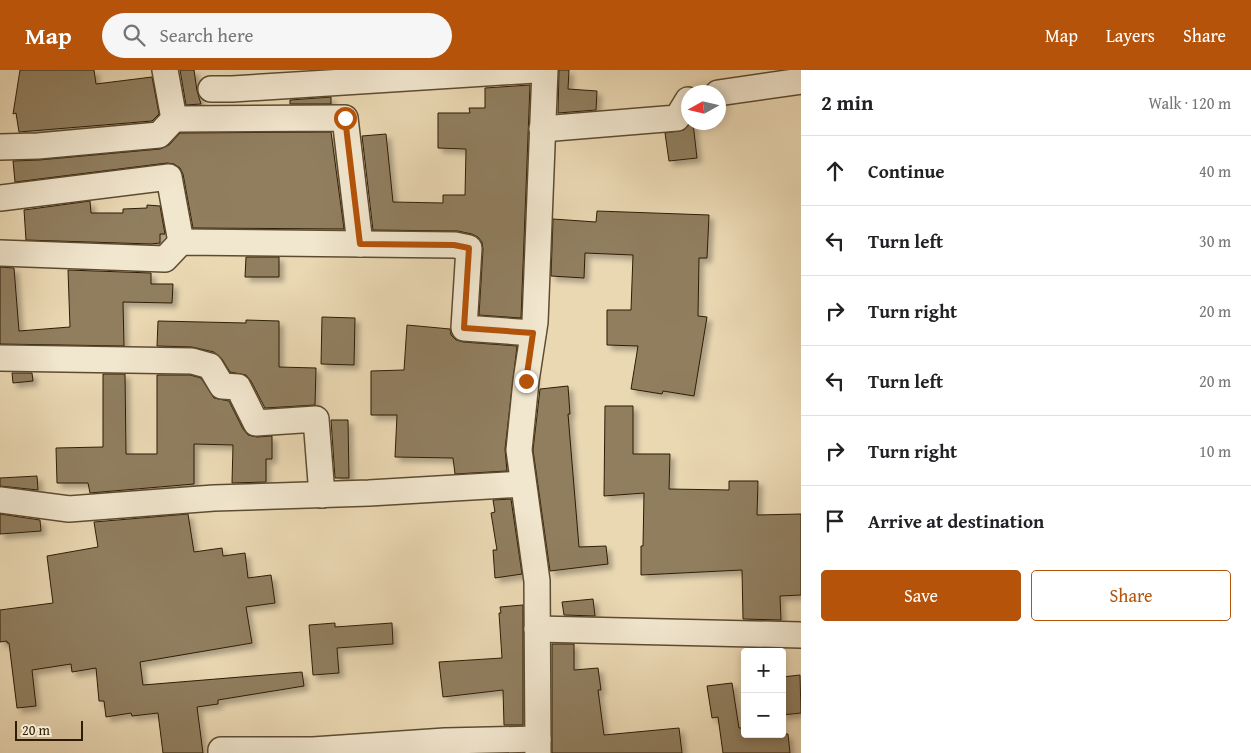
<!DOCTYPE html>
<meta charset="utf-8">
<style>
:root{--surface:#fff;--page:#f6f6f6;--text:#202124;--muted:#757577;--line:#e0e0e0;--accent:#b45309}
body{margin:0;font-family:"Gentium Book Plus",serif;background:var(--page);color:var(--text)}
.controls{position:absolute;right:15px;bottom:15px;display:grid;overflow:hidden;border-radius:5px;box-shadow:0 2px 8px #0003}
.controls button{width:45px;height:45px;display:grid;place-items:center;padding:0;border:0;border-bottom:1px solid var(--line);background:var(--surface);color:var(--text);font:25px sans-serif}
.compass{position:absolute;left:681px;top:15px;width:45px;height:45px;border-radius:50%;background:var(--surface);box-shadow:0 2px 8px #0003;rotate:262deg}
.scale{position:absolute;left:15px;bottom:12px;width:68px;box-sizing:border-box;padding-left:5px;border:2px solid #2e1d05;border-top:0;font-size:14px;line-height:18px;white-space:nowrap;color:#2e1d05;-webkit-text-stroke:4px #f1e6ce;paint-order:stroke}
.stop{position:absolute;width:15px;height:15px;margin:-11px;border:4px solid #b45309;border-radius:50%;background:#fff}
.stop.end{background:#b45309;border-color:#fff;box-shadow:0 1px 5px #0008}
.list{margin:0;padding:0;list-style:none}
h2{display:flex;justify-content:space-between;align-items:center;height:65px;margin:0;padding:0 20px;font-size:21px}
h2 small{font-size:16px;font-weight:400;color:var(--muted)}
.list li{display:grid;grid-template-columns:32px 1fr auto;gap:15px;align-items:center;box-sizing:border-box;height:70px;padding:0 20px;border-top:1px solid var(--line)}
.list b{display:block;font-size:19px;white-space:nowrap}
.list em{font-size:16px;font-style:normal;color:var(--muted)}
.actions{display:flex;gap:10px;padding:15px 20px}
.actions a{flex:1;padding:11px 0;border:1px solid var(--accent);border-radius:5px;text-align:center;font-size:18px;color:var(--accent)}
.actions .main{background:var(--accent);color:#fff}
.icon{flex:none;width:28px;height:28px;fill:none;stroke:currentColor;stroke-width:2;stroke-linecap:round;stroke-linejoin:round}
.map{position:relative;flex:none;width:801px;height:683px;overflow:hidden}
header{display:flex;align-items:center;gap:30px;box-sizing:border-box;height:70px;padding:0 25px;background:var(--accent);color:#fff}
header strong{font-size:24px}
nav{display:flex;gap:28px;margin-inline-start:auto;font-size:18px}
.search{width:350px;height:45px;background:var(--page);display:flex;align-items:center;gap:12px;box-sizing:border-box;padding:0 18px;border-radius:28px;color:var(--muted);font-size:19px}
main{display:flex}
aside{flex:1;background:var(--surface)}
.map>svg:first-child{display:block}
.building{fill:#907e5f;stroke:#2e1d05;filter:url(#shadow)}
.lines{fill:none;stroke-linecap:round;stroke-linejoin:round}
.minor-casing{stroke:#5d4c30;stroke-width:28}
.minor{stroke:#f1e6ce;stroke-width:25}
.route{stroke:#b45309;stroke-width:6}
</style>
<header>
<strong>Map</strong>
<div class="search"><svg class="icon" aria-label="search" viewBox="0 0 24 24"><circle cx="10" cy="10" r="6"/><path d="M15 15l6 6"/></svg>Search here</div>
<nav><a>Map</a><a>Layers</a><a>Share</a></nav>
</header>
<main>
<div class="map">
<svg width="801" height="683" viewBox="0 0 801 683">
<defs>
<filter id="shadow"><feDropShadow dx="4.5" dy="4.5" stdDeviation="2.5" flood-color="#0004"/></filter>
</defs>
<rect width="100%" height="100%" fill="#ead8b3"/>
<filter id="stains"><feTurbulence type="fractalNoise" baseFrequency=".004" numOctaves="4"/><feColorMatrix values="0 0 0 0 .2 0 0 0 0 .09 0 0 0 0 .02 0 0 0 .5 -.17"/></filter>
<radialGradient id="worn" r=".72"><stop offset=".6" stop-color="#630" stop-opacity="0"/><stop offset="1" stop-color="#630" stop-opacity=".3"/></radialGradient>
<g class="building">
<path d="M20,0h74l2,14 56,-7 7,37 -7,7 -133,11 -3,-19 -3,1z"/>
<path d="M180,0h14l3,21 4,13 -15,1z"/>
<path d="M559,0h10l-1,19 29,2 -1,19 -38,3z"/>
<path d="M530,15l-9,233 -42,-3 4,-66 -1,-7 -4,-5 -6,-3 -14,-3 -85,-1 -11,-94 24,-2 7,68 50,1v-8h22l1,-46 -28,-1v-35h32l-1,-5h16v-20z"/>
<path d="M331,27v7h-41v-4z"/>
<path d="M691,53h2l4,35 -28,3 -4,-28 19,-3z"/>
<path d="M331,62l13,97 -151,-1 -10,-54 -3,-6 -6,-4 -7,-1 -152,19 -2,-21 26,-1 121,-11 9,-4 11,-12z"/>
<path d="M90,131l1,12h32v-4l24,-1v-3l13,1 5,28h-5v9l-9,1 -125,-4 -2,-30z"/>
<path d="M597,141l112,4 -2,43h-8l-1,58 9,1 -13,79 -31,-5 -1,3 -31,-5 7,-43 -31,-1v-35h24l2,-55 -48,-2 -1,25 -33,-2 2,-57 43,3z"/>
<path d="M246,187h33v20h-34z"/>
<path d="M0,197l14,1 5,63 51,-4 -2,-57 83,3v11h22l-1,19 -49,-1 1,44 -124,-2z"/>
<path d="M322,247l33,1 -1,47 -33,-1z"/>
<path d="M246,250l33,1v46l37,1 -1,37 -50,3 -14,-27 -5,-6 -16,-3 -8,-13 -8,-7 -22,-5 -35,-1 1,-25 88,2z"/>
<path d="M407,255l43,4 1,6 5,5 7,2 54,4 -12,103 2,22 -52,3 -2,-16 -58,-1 2,-42h-26v-44l33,-1z"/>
<path d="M12,303h20l1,8 -20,2z"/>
<path d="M103,304h22l1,80h31v-79h33l11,3 13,20 15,3 14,28 5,6 9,2 15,-1v23h-6v23l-34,1 1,-38 -39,-1v40l-104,9 -2,-10h-31l-1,-35 47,-1z"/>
<path d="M568,316l2,28h-2l11,133 27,-1 2,18 -58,7 -17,-121 7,-61z"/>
<path d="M605,336h28v48h37l-1,35 60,1v-9h29l-1,34 44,-1v81l-21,1 1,24 -38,-1 -1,-49 -101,5v-29h2l1,-53 -40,3z"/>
<path d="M331,350h17l1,58h-14z"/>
<path d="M37,406l1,14 -38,-4v-8z"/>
<path d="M511,429l11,75 -27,4 -2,-28h4l-6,-37 4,-1 -2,-12z"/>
<path d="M0,444l40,6 1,11 -41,3z"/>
<path d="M188,444l6,38 28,-4 1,8 22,-3 3,25 23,-3 4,28 -29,4 6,36 -112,19 3,23 159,-13 2,14 -86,14v4l-21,3 6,46h-40l-5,-40 -26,3 -1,-3 -25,4 -2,-16h-5l-3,-33 -24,4 -1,-8 -39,6 4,36 -19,2 -8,-65h-2v-2l-7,1v-32l53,-7 -6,-47 51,-9 -4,-25z"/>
<path d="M593,529l2,17 -31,-1 -2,-13z"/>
<path d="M523,535v120h-19l-1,-35 -60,7 -4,-35 63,-4 -3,-45h2l-1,-6z"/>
<path d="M335,553v4l57,-4 1,21 -56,4 2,25 -26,2 -4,-50z"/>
<path d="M552,574h22v26l24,-2 3,22h-3l6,45 75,-7 3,25h-130z"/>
<path d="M800,605l1,38 -19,2v-38z"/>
<path d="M732,613l7,45h6v6h43l2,19h-67l-5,-36 -6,1 -5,-32z"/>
</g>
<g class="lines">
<g class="minor-casing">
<g id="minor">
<path d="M165,0l9,49 171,-1 15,126"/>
<path d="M211,19h21l303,-19"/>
<path d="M718,23l83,-12"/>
<path d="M542,59l135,-11 11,-18"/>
<path d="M0,77l38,-1 121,-11 15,-16"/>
<path d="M0,128l169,-21 12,65"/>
<path d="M0,183l165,6 16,-17 274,3 14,3 -5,80 69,5"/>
<path d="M0,288l192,3 18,5 12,20 16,1 18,36 60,-4 6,76"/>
<path d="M0,430l69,9 145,-11 155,-5 154,-9"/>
<path d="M537,559l264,6"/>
<path d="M221,683v-3h92l132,-9 93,-2"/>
<path d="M538,683l-1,-172 -18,-131 7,-69 9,-59 10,-252"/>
</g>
</g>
<use href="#minor" class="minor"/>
</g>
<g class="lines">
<path class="route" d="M345,48l15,126 94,1 15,3 -5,80 69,5 -7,48"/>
</g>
<rect width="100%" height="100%" filter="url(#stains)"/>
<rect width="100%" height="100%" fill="url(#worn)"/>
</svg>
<div class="controls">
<button>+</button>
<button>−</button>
</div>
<svg class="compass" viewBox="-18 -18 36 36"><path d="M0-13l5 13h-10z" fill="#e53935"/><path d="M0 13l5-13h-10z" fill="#757577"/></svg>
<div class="scale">20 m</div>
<div class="stop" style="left:345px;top:48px"></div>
<div class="stop end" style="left:526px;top:311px"></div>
</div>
<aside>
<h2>2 min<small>Walk · 120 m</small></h2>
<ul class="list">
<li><svg class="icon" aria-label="ahead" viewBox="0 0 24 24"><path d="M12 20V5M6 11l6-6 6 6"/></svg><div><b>Continue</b></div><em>40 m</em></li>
<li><svg class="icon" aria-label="left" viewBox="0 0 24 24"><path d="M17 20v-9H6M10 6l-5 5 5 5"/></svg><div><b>Turn left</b></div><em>30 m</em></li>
<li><svg class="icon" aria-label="right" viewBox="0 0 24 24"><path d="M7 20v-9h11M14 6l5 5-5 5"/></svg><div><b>Turn right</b></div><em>20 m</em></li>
<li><svg class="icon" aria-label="left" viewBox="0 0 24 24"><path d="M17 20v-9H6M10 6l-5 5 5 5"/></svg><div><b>Turn left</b></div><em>20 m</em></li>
<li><svg class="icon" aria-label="right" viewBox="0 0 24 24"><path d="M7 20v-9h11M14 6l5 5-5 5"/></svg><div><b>Turn right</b></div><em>10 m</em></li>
<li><svg class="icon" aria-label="arrive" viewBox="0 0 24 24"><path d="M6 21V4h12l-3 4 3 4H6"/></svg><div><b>Arrive at destination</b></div></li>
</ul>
<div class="actions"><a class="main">Save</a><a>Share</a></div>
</aside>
</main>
